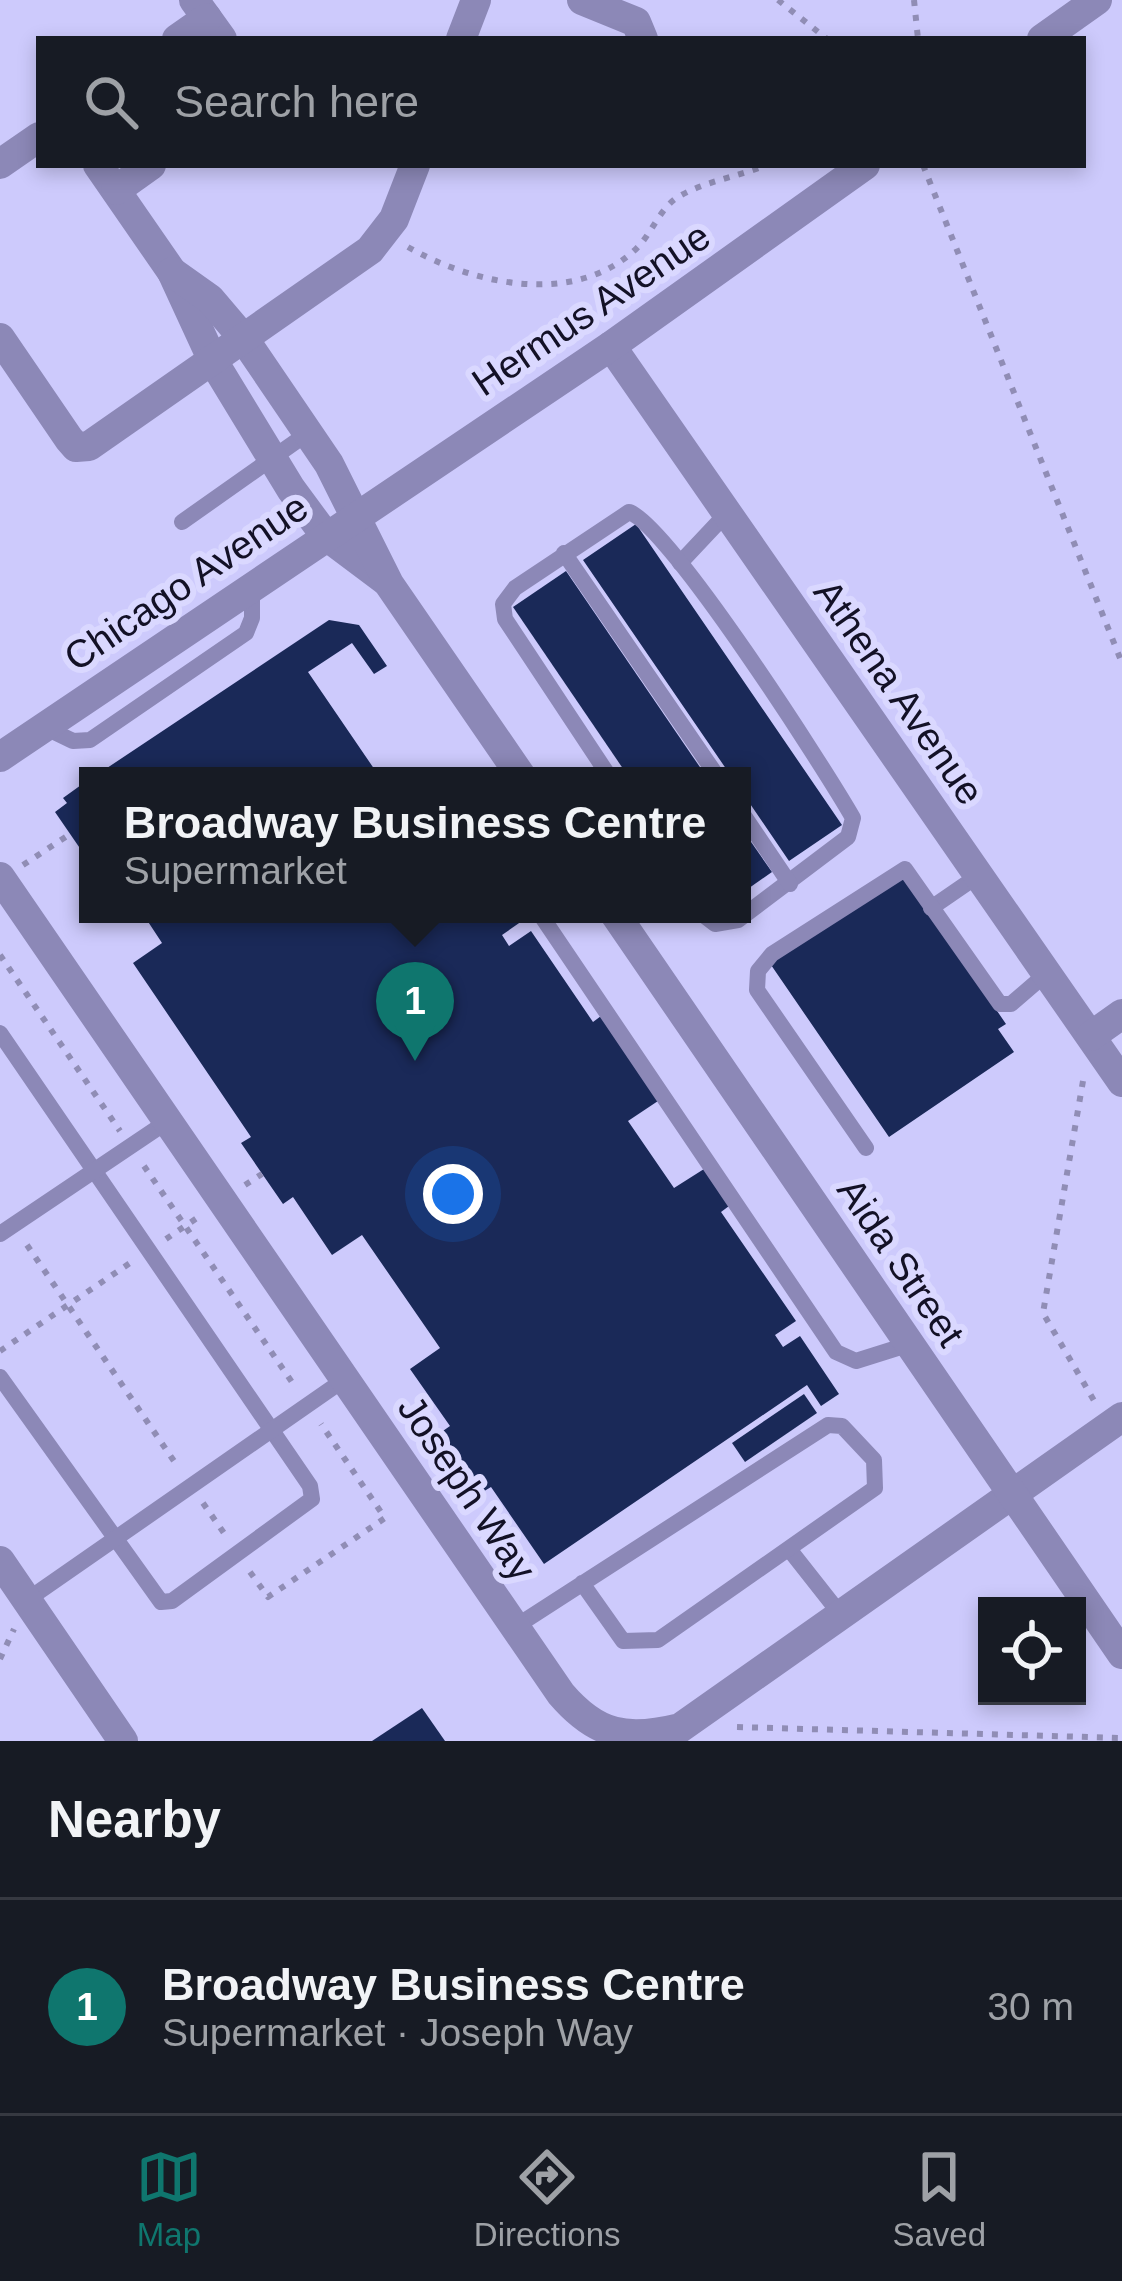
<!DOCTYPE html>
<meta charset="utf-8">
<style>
:root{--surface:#171b24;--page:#242831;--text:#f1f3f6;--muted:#9ea1a6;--line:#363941;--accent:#0f766e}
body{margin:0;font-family:Arial,sans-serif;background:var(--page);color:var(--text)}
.controls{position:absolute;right:36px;bottom:36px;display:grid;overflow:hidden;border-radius:0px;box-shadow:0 6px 18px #0003}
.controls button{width:108px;height:108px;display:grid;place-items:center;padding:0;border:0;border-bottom:3px solid var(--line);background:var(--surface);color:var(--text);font:60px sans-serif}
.you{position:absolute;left:453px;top:1194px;width:42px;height:42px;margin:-30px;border:9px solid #fff;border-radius:50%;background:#1a73e8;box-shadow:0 0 0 18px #1a73e833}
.badge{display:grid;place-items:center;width:78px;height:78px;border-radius:50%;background:var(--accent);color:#fff;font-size:39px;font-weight:700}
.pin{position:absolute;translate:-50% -99px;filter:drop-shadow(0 3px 6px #0008)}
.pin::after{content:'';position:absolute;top:63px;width:42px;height:36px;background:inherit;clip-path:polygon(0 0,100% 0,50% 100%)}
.popup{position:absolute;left:79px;top:767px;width:672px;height:156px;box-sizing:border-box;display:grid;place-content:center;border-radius:0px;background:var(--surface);filter:drop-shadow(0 3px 9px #0005);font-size:39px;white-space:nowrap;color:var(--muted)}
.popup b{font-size:45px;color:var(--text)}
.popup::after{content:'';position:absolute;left:50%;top:100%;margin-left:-24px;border:24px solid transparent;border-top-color:var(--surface)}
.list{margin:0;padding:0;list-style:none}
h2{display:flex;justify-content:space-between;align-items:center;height:156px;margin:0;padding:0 48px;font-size:51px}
h2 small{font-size:39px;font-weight:400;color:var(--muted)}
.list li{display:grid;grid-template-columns:78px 1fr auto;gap:36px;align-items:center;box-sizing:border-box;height:216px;padding:0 48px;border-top:3px solid var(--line)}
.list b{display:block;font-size:45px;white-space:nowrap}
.list p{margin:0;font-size:39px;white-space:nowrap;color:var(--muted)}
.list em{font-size:39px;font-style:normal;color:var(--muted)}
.icon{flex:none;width:66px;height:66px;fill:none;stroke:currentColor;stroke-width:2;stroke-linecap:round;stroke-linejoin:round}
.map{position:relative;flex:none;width:1122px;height:1741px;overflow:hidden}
.search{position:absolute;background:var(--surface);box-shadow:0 6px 18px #0003;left:36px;right:36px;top:36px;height:132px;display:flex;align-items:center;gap:30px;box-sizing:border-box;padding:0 42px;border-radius:0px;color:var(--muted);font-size:45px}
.sheet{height:372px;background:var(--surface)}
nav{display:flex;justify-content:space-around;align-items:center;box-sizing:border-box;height:168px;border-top:3px solid var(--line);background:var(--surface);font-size:33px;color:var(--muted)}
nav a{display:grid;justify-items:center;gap:6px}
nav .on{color:var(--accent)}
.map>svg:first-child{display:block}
.building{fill:#1a2958}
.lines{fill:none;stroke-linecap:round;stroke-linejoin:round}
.path{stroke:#908db5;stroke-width:6;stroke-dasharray:6 9;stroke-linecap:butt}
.service{stroke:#8c88b7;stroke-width:16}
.minor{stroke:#8c88b7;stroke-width:30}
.labels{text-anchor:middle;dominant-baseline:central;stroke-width:12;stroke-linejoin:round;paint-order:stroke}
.street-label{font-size:39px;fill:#131126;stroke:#dad8ff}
</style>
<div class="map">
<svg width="1122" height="1741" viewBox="0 0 1122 1741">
<rect width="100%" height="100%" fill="#cdcafc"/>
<g class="building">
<path d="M636,524l206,301 -53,36 -47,-69v-16h-11l-148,-216z"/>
<path d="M566,571l140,205h-78l-115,-169z"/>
<path d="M329,620l30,5 28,41 -13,8 -22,-31 -44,29 71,104h-284z"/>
<path d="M88,780v80l-33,-48 12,-9 -4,-5z"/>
<path d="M742,829l30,43 -30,21z"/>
<path d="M902,872l104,152 -8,5 16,23 -125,85 -120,-175z"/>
<path d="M143,914h375l4,7 -20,14 7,11 22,-15 62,91 8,-6 57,85 -30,20 46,67 30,-19 25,37 -8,6 75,109 -21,14 8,12 17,-11 39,58 -18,12 -14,-21 -263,179 -53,-77 -10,6 -41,-60 10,-7 -40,-57 30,-21 -78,-113 -30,20 -39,-58 -10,7 -42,-61 10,-6 -118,-174 29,-20z"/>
<path d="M804,1394l13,19 -72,49 -13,-19z"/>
<path d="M422,1708l23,33h-73z"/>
</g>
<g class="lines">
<g class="path">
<path d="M778,0l49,39"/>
<path d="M914,0l4,39"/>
<path d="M923,165l199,498"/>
<path d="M408,247c66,38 168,60 229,1 15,-15 23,-40 41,-51 27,-16 60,-20 88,-32"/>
<path d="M23,865l47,-31"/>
<path d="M0,955l120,176"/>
<path d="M1083,1081l-40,232 53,91"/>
<path d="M144,1166l152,222"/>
<path d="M245,1185l17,-11"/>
<path d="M166,1239l34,-23"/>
<path d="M27,1245l151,222"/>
<path d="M0,1351l130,-88"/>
<path d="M445,1477l17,-11"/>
<path d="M203,1503l23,33"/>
<path d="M250,1572l18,25 117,-79 -64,-94"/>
<path d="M0,1659l14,-30"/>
<path d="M737,1727l385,11"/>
</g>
<g class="service">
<path d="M182,522l126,-89"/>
<path d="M564,553l153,223"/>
<path d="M680,563l47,-50"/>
<path d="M44,727l29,14 17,-1 156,-107 6,-15v-32"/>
<path d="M609,776l-104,-157 -2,-15 12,-16 114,-76c39,12 196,257 224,306l-5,19 -110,83 -23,4 -13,-10"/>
<path d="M742,813l48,71"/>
<path d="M931,908l48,-33"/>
<path d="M540,914l296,438 20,9 54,-17"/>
<path d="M0,1033l310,453 2,13 -140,102 -11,1 -161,-225"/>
<path d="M866,1148l-109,-158 1,-19 14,-17 133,-85 95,135h11l36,-31"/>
<path d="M0,1234l168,-113"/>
<path d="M789,1549l52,66"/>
<path d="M27,1600l318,-221"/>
<path d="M515,1627l313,-202 14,1 32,34 1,28 -217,152 -35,1 -41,-58"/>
</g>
<g class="minor">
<path d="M194,0l28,39"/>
<path d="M582,0l54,22 7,17"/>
<path d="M177,39l30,-21"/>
<path d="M461,39l15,-39"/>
<path d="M1042,39l55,-39"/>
<path d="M0,164l39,-27"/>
<path d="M98,165l74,107 41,89 78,128 34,46 60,45"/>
<path d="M116,190l35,-25"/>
<path d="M172,272l38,27 34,40 85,125 60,120 132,192"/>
<path d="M0,338l69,101 7,8 13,-1 281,-196 24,-31 21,-54"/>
<path d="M611,346l511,736"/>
<path d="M0,757l611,-411 254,-181"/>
<path d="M0,877l561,817c36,42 66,47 119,34l442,-311"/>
<path d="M615,914l507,740"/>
<path d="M1091,1036l31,-22"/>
<path d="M0,1561l123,180"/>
</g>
</g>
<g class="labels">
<g class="street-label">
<text transform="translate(591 309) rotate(-34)">Hermus Avenue</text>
<text transform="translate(186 582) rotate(-34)">Chicago Avenue</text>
<text transform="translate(899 692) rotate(55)">Athena Avenue</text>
<text transform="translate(901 1262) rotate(56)">Aida Street</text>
<text transform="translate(467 1488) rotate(56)">Joseph Way</text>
</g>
</g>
</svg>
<div class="controls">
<button><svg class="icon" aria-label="locate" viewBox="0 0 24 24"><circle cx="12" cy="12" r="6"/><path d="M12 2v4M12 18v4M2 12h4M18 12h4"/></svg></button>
</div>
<div class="you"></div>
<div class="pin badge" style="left:415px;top:1061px">1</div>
<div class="popup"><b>Broadway Business Centre</b>Supermarket</div>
<div class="search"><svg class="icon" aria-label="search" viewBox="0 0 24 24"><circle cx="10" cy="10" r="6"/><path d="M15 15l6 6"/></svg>Search here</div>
</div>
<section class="sheet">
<h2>Nearby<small></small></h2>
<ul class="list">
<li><span class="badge">1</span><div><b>Broadway Business Centre</b><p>Supermarket · Joseph Way</p></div><em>30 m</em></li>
</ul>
</section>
<nav>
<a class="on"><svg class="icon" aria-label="map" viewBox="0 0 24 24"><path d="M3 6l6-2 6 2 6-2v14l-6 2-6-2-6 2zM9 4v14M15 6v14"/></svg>Map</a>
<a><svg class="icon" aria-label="directions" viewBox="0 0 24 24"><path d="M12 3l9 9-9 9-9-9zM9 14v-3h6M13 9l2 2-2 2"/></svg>Directions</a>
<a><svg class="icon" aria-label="saved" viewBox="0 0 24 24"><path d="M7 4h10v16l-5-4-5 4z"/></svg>Saved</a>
</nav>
